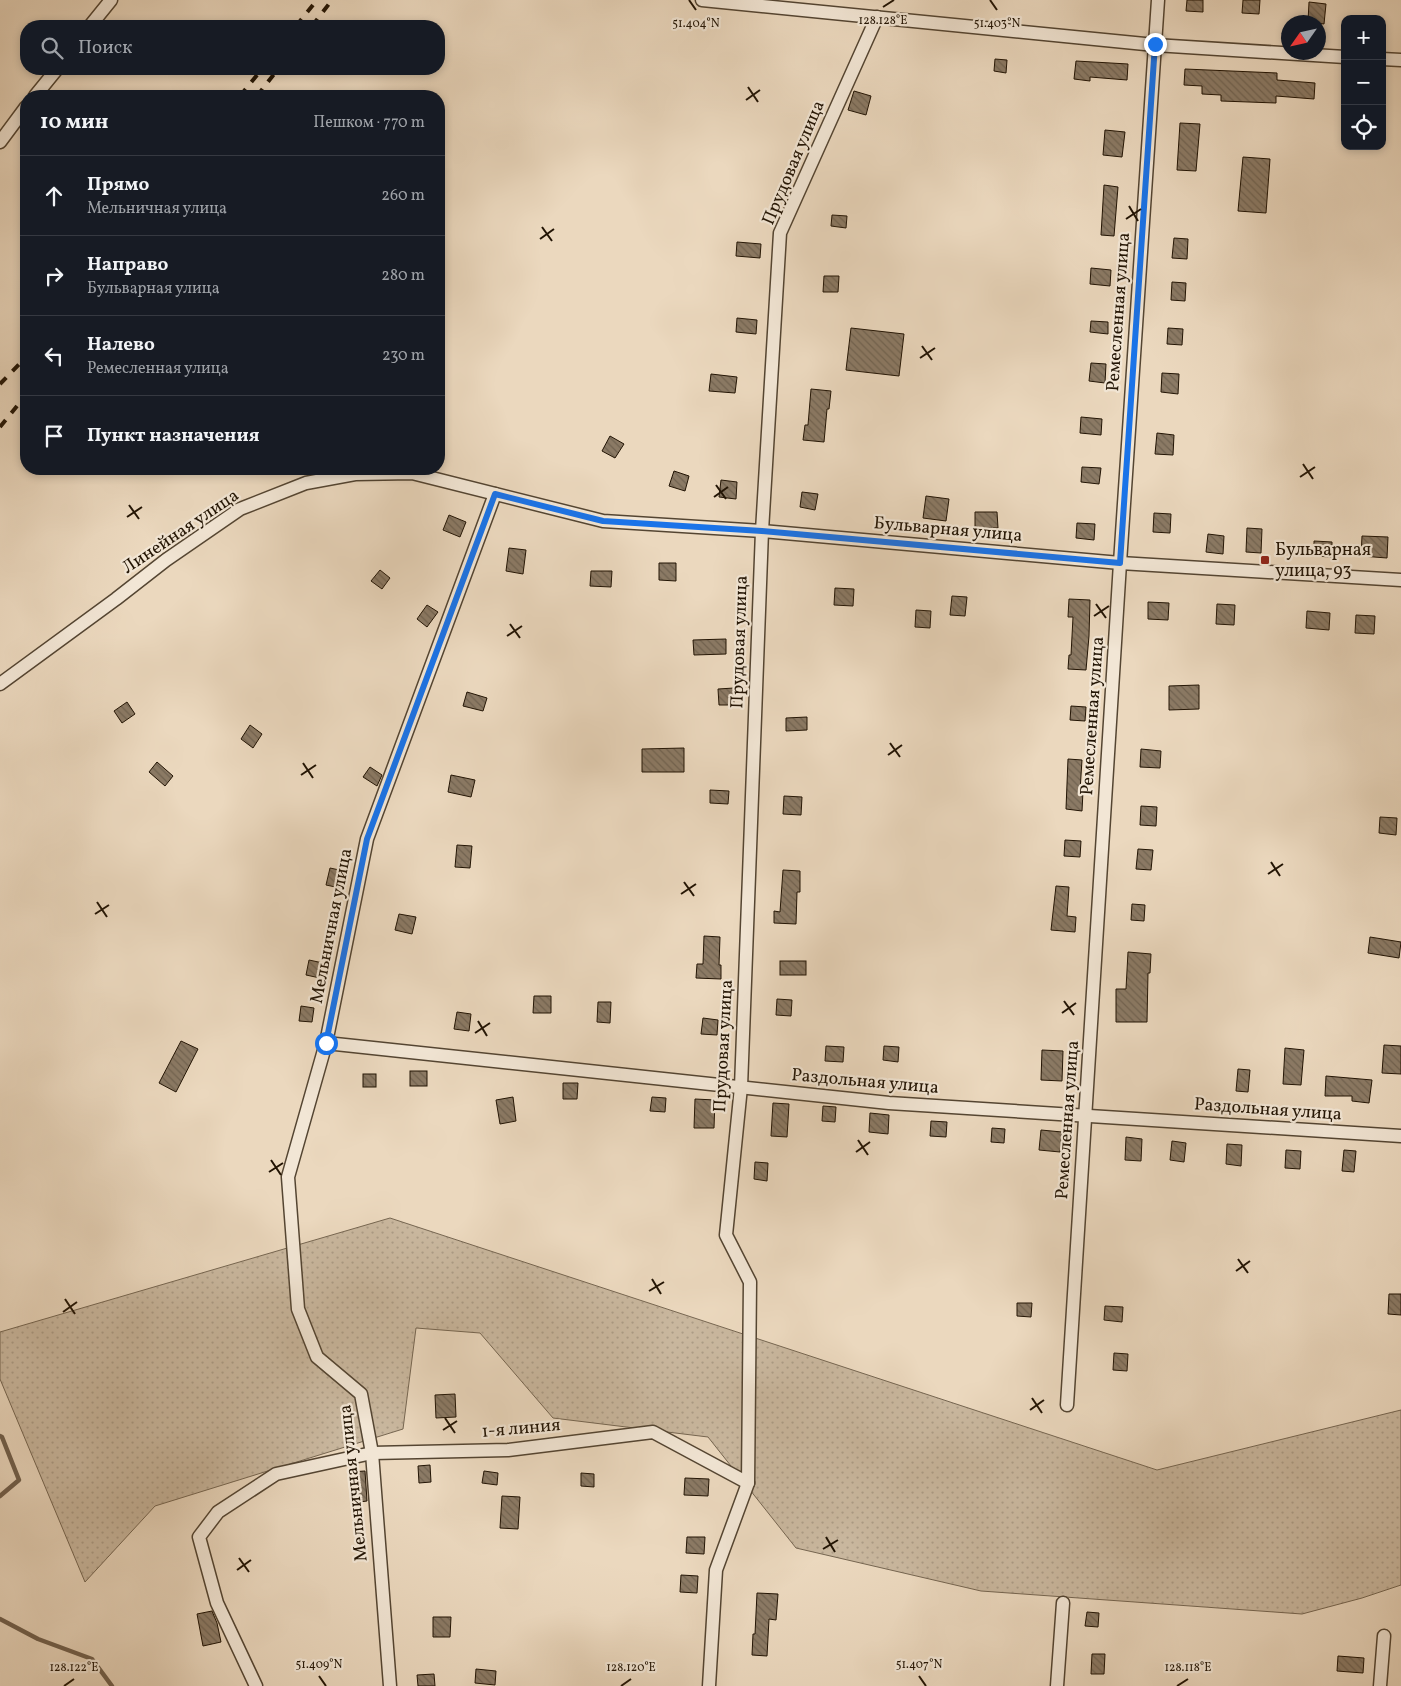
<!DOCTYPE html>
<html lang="ru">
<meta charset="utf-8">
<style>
:root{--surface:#171b24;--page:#20242c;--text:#f1f3f6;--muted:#9ea1a6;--line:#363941}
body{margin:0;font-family:Vollkorn,serif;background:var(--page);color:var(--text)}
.controls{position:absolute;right:15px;top:15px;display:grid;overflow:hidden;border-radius:10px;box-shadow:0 2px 8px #0003}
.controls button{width:45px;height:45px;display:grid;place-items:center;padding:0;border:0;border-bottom:1px solid var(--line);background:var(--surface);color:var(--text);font:25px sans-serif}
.compass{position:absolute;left:1281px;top:15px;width:45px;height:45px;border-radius:50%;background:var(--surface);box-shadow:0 2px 8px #0003;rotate:236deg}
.stop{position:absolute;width:15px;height:15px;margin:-11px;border:4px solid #1a73e8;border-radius:50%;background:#fff}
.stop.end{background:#1a73e8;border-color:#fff;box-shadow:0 1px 5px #0008}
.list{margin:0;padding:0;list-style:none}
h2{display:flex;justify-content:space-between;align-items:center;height:65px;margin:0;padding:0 20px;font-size:21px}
h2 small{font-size:16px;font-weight:400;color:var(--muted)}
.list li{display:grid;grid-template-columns:32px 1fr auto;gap:15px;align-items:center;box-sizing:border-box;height:80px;padding:0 20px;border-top:1px solid var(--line)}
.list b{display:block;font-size:19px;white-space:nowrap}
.list p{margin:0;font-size:16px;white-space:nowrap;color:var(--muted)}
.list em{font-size:16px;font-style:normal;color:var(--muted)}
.icon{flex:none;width:28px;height:28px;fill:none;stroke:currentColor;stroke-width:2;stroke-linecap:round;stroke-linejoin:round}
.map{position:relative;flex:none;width:1401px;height:1686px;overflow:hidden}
.search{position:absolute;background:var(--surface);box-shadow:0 2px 8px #0003;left:20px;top:20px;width:425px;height:55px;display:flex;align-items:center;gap:12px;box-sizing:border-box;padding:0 18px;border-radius:20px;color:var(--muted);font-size:19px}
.panel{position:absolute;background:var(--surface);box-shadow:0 2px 8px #0003;left:20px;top:90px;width:425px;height:385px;border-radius:20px}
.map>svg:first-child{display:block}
.grass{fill:url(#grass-dots);stroke:#766651}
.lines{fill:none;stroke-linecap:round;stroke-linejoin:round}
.stream{stroke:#72614e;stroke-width:4.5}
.building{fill:url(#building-back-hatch);stroke:#221404}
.minor-casing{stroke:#544532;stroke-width:15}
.minor{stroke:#f2e6d5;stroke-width:12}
.rail{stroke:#221404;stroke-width:4;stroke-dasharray:9 9;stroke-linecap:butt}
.route{stroke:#1a73e8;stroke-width:6}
.ticks{fill:none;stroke:#221404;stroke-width:2}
.poi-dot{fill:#8f2418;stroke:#f2e6d5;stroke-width:2}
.labels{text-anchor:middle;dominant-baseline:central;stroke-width:4.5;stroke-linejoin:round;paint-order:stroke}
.street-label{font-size:18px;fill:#221404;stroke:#f2e6d5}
.poi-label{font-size:18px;fill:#221404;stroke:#f2e6d5;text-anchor:start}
.ticks-label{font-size:12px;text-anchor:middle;fill:#221404;stroke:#f2e6d5;stroke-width:4.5;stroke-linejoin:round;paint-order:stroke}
</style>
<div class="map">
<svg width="1401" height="1686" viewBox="0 0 1401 1686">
<defs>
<pattern id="grass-dots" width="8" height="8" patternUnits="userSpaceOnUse" patternTransform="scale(1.25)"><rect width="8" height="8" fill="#c9b79e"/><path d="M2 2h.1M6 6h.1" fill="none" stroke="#ac9c86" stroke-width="1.8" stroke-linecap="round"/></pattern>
<pattern id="building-back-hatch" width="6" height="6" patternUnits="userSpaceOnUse" patternTransform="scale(1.25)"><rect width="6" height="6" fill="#8b7a65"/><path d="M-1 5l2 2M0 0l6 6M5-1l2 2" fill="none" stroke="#716351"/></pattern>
</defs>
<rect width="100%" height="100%" fill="#ebd8be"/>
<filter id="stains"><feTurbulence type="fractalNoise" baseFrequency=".004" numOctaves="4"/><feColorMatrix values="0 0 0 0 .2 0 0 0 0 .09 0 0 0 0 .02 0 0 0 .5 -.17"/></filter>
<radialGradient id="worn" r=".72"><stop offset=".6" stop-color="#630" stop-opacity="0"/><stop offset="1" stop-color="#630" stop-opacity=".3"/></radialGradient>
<path class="grass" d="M390,1218l767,252 244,-60v175l-39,13 -60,16 -321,-23 -185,-43 -88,-111 -155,-19 -73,-85 -64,-5 -13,101 -248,77 -70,76 -85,-203v-47z"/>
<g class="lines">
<g class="stream">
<path d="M0,1436l2,1 17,43 -19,16"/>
<path d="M0,1619l38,20 54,20 20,27"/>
</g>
</g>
<g class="building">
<path d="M1187,0h16v12l-17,-1z"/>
<path d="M1243,0h17l-1,14 -17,-1z"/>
<path d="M1309,2l17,2 -2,20 -16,-2z"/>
<path d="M995,59l12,1 -1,13 -12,-2z"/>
<path d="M1076,61l52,3 -1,16 -37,-3v4l-16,-2z"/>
<path d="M1185,69l92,4v7l38,3 -1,16 -38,-3v7l-55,-2v-6l-19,-1v-8l-18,-1z"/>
<path d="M854,91l17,5 -5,19 -18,-5z"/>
<path d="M1180,123l20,1 -4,47 -19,-1z"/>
<path d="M1105,130l20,2 -3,25 -19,-2z"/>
<path d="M1243,157l27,2 -4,54 -28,-2z"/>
<path d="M1104,185l14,2 -4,49 -13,-1z"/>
<path d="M832,215l15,1 -1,12 -15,-2z"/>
<path d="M1174,238l14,1 -1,20 -15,-1z"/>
<path d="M737,242l24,2 -1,14 -24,-2z"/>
<path d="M1091,268l20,2 -1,16 -20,-2z"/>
<path d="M824,276h15l-1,16h-15z"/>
<path d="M1172,282l14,1 -1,18 -14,-1z"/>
<path d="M737,318l20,2 -1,14 -20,-2z"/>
<path d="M1091,321l17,1v12l-18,-2z"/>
<path d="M851,328l53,6 -5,42 -53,-6z"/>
<path d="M1168,328l15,1 -1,16 -15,-1z"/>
<path d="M1091,363l15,1 -1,19 -16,-2z"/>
<path d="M1162,373l17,1 -1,20 -17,-2z"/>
<path d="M711,374l26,3 -2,16 -26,-2z"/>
<path d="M811,389l20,2 -2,18h-2l-3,33 -21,-2 2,-15h3z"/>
<path d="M1081,417l21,2 -1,16 -21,-2z"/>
<path d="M1157,433l17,2 -1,20 -18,-1z"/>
<path d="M610,436l14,8 -9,14 -13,-7z"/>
<path d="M1082,467l19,1 -2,16 -18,-2z"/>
<path d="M674,471l15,5 -4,15 -16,-5z"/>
<path d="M721,480l16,2 -1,17 -17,-2z"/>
<path d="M802,492l16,2 -3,16 -15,-3z"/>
<path d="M926,496l23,3 -3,22 -23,-3z"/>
<path d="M975,512h22l1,16h-23z"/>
<path d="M1154,513l17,1 -1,19 -17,-1z"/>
<path d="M449,515l17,7 -6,15 -17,-7z"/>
<path d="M1077,523l18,1 -1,16 -18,-2z"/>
<path d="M1247,528l15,1 -1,24 -15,-1z"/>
<path d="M1208,534l16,2 -1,18 -17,-2z"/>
<path d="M1362,536l26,1 -1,21 -26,-2z"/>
<path d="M1314,541l18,1v15l-18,-1z"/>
<path d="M509,548l17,2 -3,24 -17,-3z"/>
<path d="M659,563h17v18l-17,-1z"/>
<path d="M380,570l10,8 -8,11 -11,-8z"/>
<path d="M591,571h21l-1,16 -21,-1z"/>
<path d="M835,588l19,1 -1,17 -19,-1z"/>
<path d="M952,596l15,1 -2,19 -15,-1z"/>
<path d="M1069,599l21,1 -1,36 -3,34 -18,-1 1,-14h2l2,-38h-5z"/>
<path d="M1148,602l21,1 -1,17 -20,-1z"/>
<path d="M1217,604l18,1 -1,20 -18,-1z"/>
<path d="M427,605l11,7 -11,15 -10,-8z"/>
<path d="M916,610l15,1 -1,17 -15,-1z"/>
<path d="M1307,611l23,2 -1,17 -23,-2z"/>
<path d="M1356,615l19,1 -1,18 -19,-1z"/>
<path d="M726,639v15l-32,1 -1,-15z"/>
<path d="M1199,685v24l-30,1v-24z"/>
<path d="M734,688v17h-15l-1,-16z"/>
<path d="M467,692l20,6 -4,13 -20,-5z"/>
<path d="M127,702l8,12 -13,9 -8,-12z"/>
<path d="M1071,706l15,1 -1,14 -15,-1z"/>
<path d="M807,717v13l-21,1v-13z"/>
<path d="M250,725l12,9 -9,14 -12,-9z"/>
<path d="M684,748v24h-42v-23z"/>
<path d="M1141,749l20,2 -1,17 -20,-1z"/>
<path d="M1068,759l14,1 -2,31h3l-1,20 -16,-2z"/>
<path d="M157,762l16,14 -8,10 -16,-14z"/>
<path d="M370,767l12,8 -5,11 -14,-9z"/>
<path d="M451,775l24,5 -4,17 -23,-5z"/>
<path d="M710,790l19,1 -1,13 -18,-1z"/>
<path d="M784,796l18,1 -1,18 -18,-1z"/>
<path d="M1141,806l16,1 -1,19 -16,-1z"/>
<path d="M1380,817l17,1 -1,17 -17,-2z"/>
<path d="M1065,840l16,1 -1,16 -16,-1z"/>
<path d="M457,845l15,1 -2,22 -15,-1z"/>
<path d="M1138,849l15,1 -2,20 -15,-1z"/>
<path d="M330,868l14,3 -4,17 -14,-3z"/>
<path d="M783,870l17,1v21h-3l-1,32 -22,-1v-12l6,1z"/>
<path d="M1056,886l13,1 -2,29 9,1 -1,15 -24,-2z"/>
<path d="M1132,904l13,1 -1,16 -13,-1z"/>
<path d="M399,914l17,3 -4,17 -17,-4z"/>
<path d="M704,936l16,1 -1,28h2v14l-25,-1 1,-14h6z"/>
<path d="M1370,937l31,5 -2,16 -31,-5z"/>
<path d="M1128,952l23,2 -1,19h-2l-1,49h-31v-33h10z"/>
<path d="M309,960l14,3 -3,15 -14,-3z"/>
<rect x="780" y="961" width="26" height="14"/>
<path d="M534,996h17v17h-18z"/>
<path d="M777,999l15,1 -1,16 -15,-1z"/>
<path d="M598,1002h13l-1,21 -13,-1z"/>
<path d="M301,1006l13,2 -2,14 -13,-1z"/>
<path d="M457,1012l14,2 -2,17 -15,-2z"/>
<path d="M703,1018l15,2 -1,15 -16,-1z"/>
<path d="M181,1041l17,8 -22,43 -17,-9z"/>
<path d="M1384,1045l17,1v28l-19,-1z"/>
<path d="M826,1046l18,1 -1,15 -18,-1z"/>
<path d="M884,1046l15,1 -1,15 -15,-2z"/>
<path d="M1285,1048l19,2 -3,35 -18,-1z"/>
<path d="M1042,1050l21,1 -1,30 -21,-1z"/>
<path d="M1238,1069l12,1 -2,22 -12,-1z"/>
<rect x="410" y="1071" width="17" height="15"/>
<rect x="363" y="1074" width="13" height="13"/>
<path d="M1326,1076l46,4 -3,23 -17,-2v-5h-27z"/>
<path d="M563,1083h15l-1,16h-14z"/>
<path d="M513,1097l3,24 -16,3 -4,-24z"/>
<path d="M652,1097l14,1 -1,14 -15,-1z"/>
<path d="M695,1099l20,1 -1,28h-20z"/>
<path d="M773,1103l16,1 -2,33 -16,-1z"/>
<path d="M823,1106l13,1 -1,15 -13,-1z"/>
<path d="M870,1113l19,2 -1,19 -19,-2z"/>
<path d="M931,1121l16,1 -1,15 -16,-1z"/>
<path d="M992,1128l13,1 -1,14 -13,-1z"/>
<path d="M1041,1130l21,2 -2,20 -21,-2z"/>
<path d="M1126,1137l16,2 -1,22 -16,-1z"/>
<path d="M1172,1141l14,2 -2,19 -14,-2z"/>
<path d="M1227,1144l15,1 -1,21 -15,-2z"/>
<path d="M1286,1150l15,1 -1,18 -15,-1z"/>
<path d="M1344,1150l12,1 -2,21 -12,-1z"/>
<path d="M755,1162l13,1 -1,18 -13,-2z"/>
<path d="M1389,1294h12v21l-13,-1z"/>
<path d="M1017,1303h15l-1,14 -14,-1z"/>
<path d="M1105,1306l18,1 -1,15 -18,-2z"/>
<path d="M1114,1353l14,1 -1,17 -14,-1z"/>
<path d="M455,1394l1,23 -20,1 -1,-23z"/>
<path d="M430,1465l1,17 -12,1 -1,-17z"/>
<path d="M365,1471l2,30 -15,2 -3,-31z"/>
<path d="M484,1471l14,2 -1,12 -15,-2z"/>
<path d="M581,1473l13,1v13l-13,-1z"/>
<path d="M685,1478l24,1 -1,17 -24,-1z"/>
<path d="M502,1496l18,1 -2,32 -18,-1z"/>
<path d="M687,1537h18l-1,17 -18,-1z"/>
<path d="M681,1575l17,1 -1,17 -17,-1z"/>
<path d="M757,1593l21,1 -2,26 -7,-1 -2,37 -15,-1 1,-21h2z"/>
<path d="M212,1611l5,12 4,19 -18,4 -6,-32z"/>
<path d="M1087,1612l12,1 -1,14 -13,-1z"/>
<path d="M433,1617h18l-1,20h-17z"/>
<path d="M1092,1654h13l-1,20h-13z"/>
<path d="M1338,1656l26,2 -1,15 -26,-2z"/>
<path d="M476,1669l20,2 -1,14 -20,-2z"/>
<path d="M434,1674l1,12h-17l-1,-11z"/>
</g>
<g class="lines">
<g class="minor-casing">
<g id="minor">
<path d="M702,0l453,45 190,12"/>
<path d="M90,26l21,-26"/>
<path d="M1382,59l19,1"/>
<path d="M35,96l22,-27"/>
<path d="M0,142l26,-35"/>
<path d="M0,684l116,-85 50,-39 74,-51 66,-26 49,-9 57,-1 191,48 159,10 358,32 281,17"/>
<path d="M326,1043l563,60 512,33"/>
<path d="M1067,1405l53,-842 38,-563"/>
<path d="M256,1686l-39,-83 -18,-66 19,-25 58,-38 96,-21 136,-3 145,-18 95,51"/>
<path d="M390,1686l-18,-233 -11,-59 -44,-37 -19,-48 -10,-132 38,-134 41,-204 128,-345"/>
<path d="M709,1686l7,-116 32,-87 2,-201 -24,-47 15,-148 21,-556 18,-298 97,-216"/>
<path d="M1057,1686l6,-83"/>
<path d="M1380,1686l4,-50"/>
</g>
</g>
<use href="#minor" class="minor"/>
<g class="rail">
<path d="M296,26l21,-26"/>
<path d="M312,26l20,-26"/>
<path d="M240,96l22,-27"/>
<path d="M257,96l21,-27"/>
<path d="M0,384l26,-27"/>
<path d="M0,427l26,-32"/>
</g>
</g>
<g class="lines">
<path class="route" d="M326,1043l41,-204 128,-345 108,27 159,10 358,32 35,-519"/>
</g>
<path class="ticks" d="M689,0l7,10M990,0l7,10M883,7l11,-7M748,87l10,15M746,100l14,-10M1129,206l9,15M1126,219l15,-10M542,227l10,14M540,239l14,-10M922,346l10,14M920,358l15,-10M1303,464l10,15M1300,477l15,-10M716,485l10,14M714,497l14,-10M129,505l10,14M127,517l15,-10M1096,604l10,14M1094,616l15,-10M510,624l10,14M507,636l15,-10M890,743l10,14M888,755l14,-10M303,763l10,15M301,775l15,-10M1271,862l9,14M1268,874l15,-10M684,882l10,14M681,894l15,-10M97,902l10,15M95,914l14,-9M1064,1001l10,14M1062,1013l14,-10M478,1021l9,15M475,1033l15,-10M858,1140l10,15M856,1152l14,-10M271,1160l10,15M269,1172l14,-9M1238,1259l10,14M1236,1271l14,-10M652,1279l9,15M649,1291l15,-9M65,1299l10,15M63,1312l14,-10M1032,1398l10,15M1030,1410l14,-10M445,1418l10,15M443,1430l14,-9M826,1537l9,15M823,1549l15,-9M239,1558l10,14M237,1570l14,-10M319,1676l7,10M919,1676l7,10M64,1686l10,-7M621,1686l10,-7M1177,1686l11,-7"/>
<rect class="poi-dot" x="1260" y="555" width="10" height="10" rx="2.5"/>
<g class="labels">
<g class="street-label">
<text transform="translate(794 163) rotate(-67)">Прудовая улица</text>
<text transform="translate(1119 312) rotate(-86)">Ремесленная улица</text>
<text transform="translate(948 530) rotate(5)">Бульварная улица</text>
<text transform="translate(181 532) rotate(-34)">Линейная улица</text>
<text transform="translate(740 642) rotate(-88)">Прудовая улица</text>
<text transform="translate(1093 716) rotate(-86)">Ремесленная улица</text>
<text transform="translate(332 926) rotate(-79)">Мельничная улица</text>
<text transform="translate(724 1046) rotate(-87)">Прудовая улица</text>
<text transform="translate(865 1082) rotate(5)">Раздольная улица</text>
<text transform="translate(1268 1110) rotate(4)">Раздольная улица</text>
<text transform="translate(1068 1120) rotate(-86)">Ремесленная улица</text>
<text transform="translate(521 1429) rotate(-5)">1-я линия</text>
<text transform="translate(354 1483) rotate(-96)">Мельничная улица</text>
</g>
<g class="poi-label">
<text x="1275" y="550">Бульварная<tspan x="1275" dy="21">улица, 93</tspan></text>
</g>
</g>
<g class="ticks-label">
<text x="883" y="24">128.128°E</text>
<text x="696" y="27">51.404°N</text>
<text x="997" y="27">51.403°N</text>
<text x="319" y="1668">51.409°N</text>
<text x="919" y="1668">51.407°N</text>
<text x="74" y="1671">128.122°E</text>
<text x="631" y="1671">128.120°E</text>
<text x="1188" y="1671">128.118°E</text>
</g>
<rect width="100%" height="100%" filter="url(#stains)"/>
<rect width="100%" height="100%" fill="url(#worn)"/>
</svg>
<div class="controls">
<button>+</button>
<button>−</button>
<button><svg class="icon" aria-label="locate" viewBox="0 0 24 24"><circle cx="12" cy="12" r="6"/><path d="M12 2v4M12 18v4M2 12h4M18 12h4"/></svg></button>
</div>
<svg class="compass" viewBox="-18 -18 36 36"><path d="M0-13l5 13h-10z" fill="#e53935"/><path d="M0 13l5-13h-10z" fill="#9ea1a6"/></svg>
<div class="stop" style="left:326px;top:1043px"></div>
<div class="stop end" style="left:1155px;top:44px"></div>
<div class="search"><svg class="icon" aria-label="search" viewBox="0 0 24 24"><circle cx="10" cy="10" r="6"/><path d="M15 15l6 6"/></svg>Поиск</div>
<section class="panel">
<h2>10 мин<small>Пешком · 770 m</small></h2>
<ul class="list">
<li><svg class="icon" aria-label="ahead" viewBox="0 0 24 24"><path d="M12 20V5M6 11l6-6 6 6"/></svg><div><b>Прямо</b><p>Мельничная улица</p></div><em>260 m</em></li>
<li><svg class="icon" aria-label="right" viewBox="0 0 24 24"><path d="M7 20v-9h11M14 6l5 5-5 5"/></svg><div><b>Направо</b><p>Бульварная улица</p></div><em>280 m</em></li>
<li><svg class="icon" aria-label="left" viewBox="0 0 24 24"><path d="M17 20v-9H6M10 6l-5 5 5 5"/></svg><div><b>Налево</b><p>Ремесленная улица</p></div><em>230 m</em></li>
<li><svg class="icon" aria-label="arrive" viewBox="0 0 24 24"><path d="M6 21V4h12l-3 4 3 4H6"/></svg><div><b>Пункт назначения</b></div></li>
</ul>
</section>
</div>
